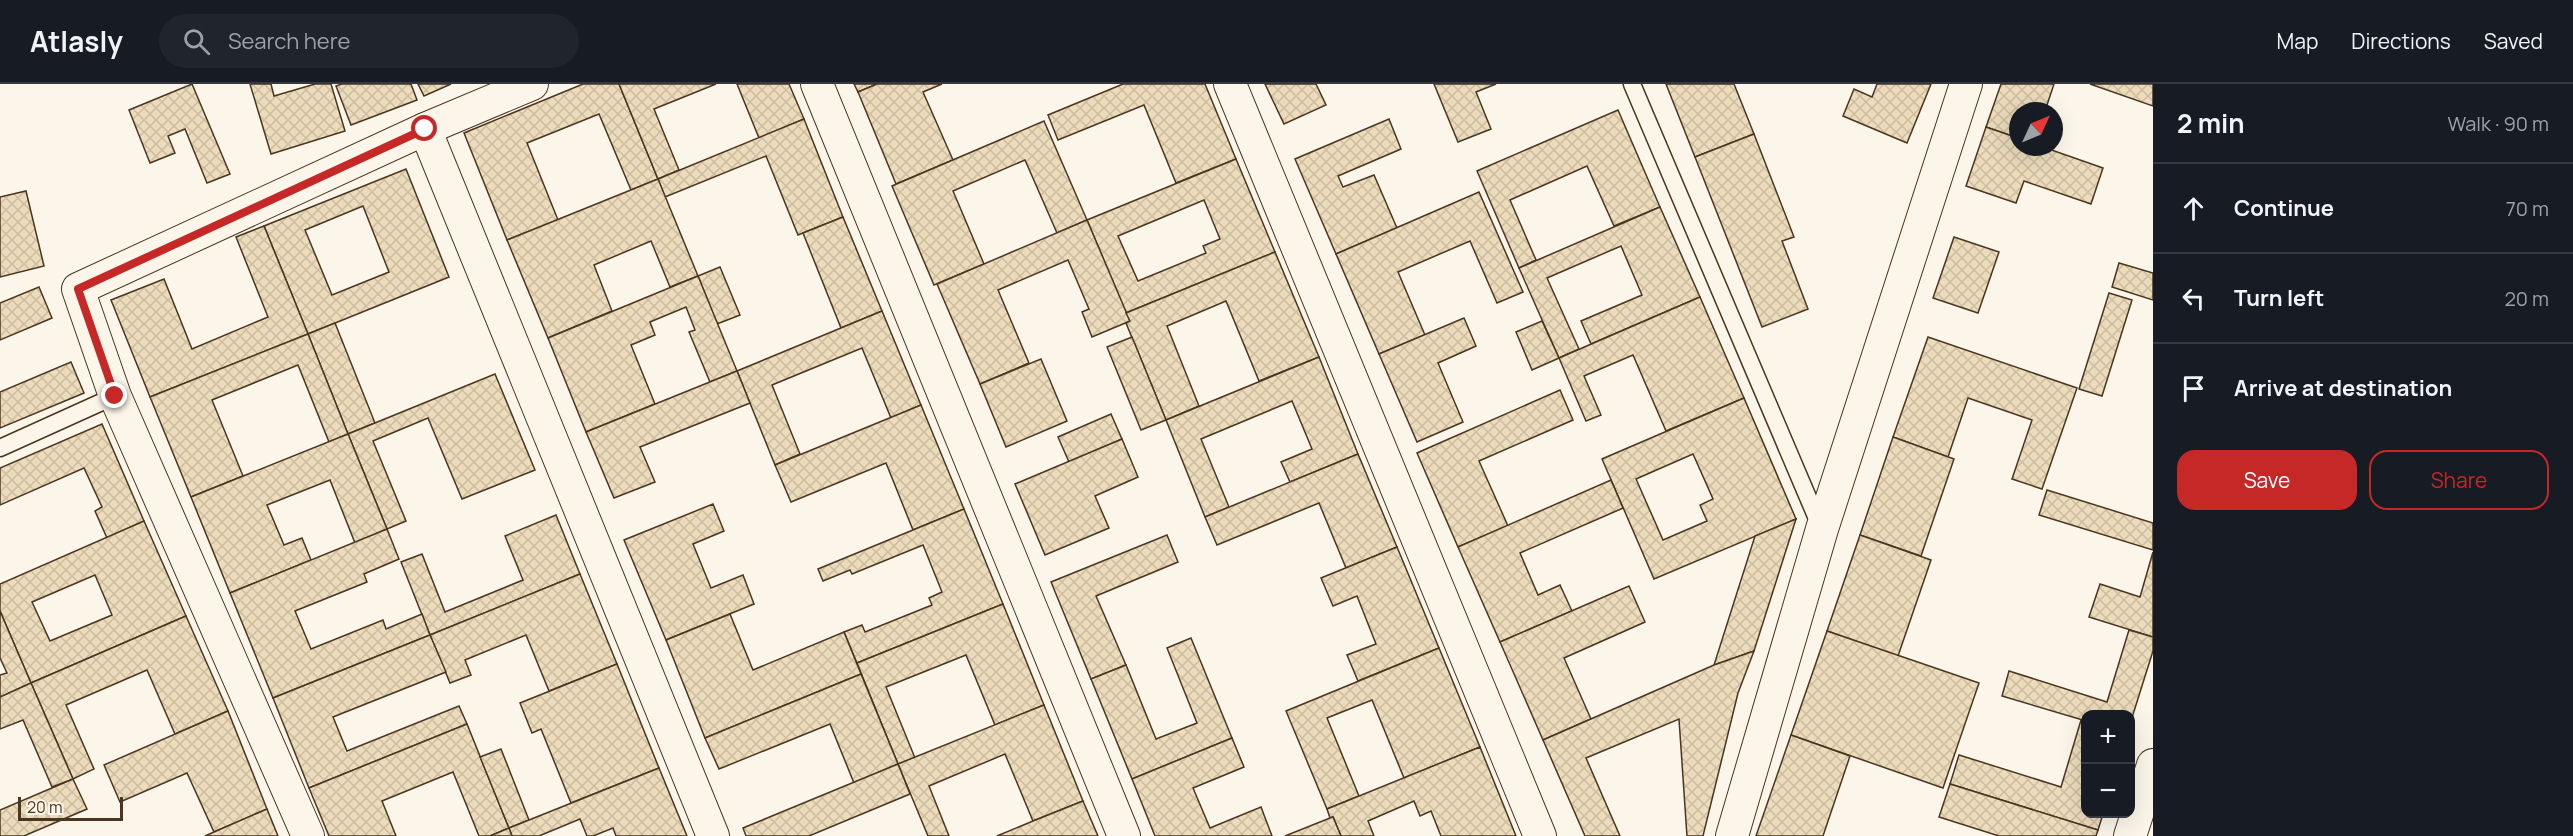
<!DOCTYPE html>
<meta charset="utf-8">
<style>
:root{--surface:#171b24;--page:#20242c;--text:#f1f3f6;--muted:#9ea1a6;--line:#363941;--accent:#c62828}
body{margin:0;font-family:Manrope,sans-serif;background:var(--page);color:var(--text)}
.controls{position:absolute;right:18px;bottom:18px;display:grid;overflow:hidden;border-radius:12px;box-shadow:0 6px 24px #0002}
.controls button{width:54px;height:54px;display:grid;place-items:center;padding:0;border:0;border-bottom:2px solid var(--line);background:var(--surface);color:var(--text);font:30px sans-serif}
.compass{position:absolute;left:2009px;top:18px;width:54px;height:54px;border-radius:50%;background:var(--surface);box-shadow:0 6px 24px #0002;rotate:46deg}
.scale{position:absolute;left:18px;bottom:15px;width:105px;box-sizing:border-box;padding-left:6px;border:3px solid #4a3520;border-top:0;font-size:16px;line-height:21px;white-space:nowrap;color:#4a3520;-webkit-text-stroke:4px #fbf6e9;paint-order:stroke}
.stop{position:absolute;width:18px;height:18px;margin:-14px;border:4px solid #c62828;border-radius:50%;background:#fff}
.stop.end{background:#c62828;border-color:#fff;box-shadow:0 2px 6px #0008}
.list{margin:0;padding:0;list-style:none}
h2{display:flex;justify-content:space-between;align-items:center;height:78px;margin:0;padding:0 24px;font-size:26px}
h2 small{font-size:20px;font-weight:400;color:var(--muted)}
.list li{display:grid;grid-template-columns:39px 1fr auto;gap:18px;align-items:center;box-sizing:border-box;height:90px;padding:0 24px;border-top:2px solid var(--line)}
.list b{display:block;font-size:22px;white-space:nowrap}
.list em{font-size:20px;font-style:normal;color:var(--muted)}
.actions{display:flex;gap:12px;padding:18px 24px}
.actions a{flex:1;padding:14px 0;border:2px solid var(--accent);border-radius:18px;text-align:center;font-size:21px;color:var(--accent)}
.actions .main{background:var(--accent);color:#fff}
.icon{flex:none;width:33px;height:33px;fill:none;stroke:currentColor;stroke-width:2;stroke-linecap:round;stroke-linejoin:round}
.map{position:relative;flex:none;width:2153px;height:752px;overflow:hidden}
header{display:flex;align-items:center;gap:36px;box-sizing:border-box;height:84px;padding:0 30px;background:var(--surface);border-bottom:2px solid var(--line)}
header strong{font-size:28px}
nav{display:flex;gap:33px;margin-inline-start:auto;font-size:21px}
.search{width:420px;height:54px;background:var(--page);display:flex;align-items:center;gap:15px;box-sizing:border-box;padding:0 21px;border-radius:33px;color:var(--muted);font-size:22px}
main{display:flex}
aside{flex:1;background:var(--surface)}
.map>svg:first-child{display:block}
.building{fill:url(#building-cross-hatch);stroke:#4a3520;stroke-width:1.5;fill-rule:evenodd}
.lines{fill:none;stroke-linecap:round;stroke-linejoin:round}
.service-casing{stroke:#4a3520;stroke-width:19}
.minor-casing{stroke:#4a3520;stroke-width:34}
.service{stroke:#fbf6e9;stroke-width:16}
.minor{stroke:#fbf6e9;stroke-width:32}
.route{stroke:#c62828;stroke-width:8}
</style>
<header>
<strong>Atlasly</strong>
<div class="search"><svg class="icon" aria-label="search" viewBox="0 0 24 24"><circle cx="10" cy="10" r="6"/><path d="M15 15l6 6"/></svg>Search here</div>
<nav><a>Map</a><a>Directions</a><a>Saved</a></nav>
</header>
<main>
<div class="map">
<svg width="2153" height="752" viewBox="0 0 2153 752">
<defs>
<pattern id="building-cross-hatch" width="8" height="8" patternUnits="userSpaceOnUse" patternTransform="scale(1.5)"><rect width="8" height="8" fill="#ecdcbc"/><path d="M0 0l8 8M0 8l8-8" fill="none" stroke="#ccbda1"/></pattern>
</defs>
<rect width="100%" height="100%" fill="#fbf6e9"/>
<g class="building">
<path d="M192,0l38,90 -23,9 -22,-54 -17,7 7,17 -25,10 -21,-53z"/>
<path d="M250,0h21l3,12 41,-12h16l14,47 -74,23z"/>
<path d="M342,0h69l6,16 -66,25 -15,-39z"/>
<path d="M418,0h33l-27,12z"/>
<path d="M583,0h36l39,95 -27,11 -32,-76 -72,29 31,77 -51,20 -43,-107z"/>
<path d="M619,0h97l-62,25 25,61 -21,9z"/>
<path d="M737,0h52l15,35 -45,19z"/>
<path d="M854,0h23l-19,8z"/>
<path d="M877,0h65l-19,8 30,68 -57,24 -38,-92z"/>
<path d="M1123,0h82l31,75 -60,24 -32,-78 -86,35 -10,-25z"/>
<path d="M1265,0h51l10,21 -42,19z"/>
<path d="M1434,0h62l-20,8 15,37 -33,13z"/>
<path d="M1666,0h68l20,50 -59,23z"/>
<path d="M1877,0h54l-24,59 -64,-27 11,-27 18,8z"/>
<path d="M2001,0h53l-9,27h-27v27l-32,-11z"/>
<path d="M2090,0h63v22z"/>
<path d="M1618,26l42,97 -46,19 -27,-60 -77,34 26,60 -17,8 -42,-97z"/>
<path d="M804,35l39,98 -45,18 -32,-79 -101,41 -7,-18z"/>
<path d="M1389,35l12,30 -63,27 5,11 31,-12 23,53 -61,26 -41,-95z"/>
<path d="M1044,37l43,99 -30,13 -32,-73 -72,31 31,73 -50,21 -42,-99z"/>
<path d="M1986,43l32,11v9h25l60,21 -12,36 -67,-23 -8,22 -50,-17z"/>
<path d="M1754,50l40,103 -12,4 26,68 -46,18 -67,-170z"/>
<path d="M1236,75l39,93 -149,61 -39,-93zM1204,116l16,39 -17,7 3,7 -68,28 -20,-45z"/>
<path d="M406,85l43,108 -141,57 -44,-108zM363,122l26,66 -57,23 -27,-65z"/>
<path d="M658,95l40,97 -28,11 -19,-46 -57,24 18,46 -64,27 -41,-98z"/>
<path d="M26,107l18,75 -44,11v-80z"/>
<path d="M1479,108l44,100 -26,11 -27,-62 -72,31 27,63 -46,19 -43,-100z"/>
<path d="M1660,123l40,90 -109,47 -10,-23 61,-26 -21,-49 -74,32 32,71 -20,9 -40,-90z"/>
<path d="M843,133l39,94 -41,17 -38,-95z"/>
<path d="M1087,136l43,101 -38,16 -10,-25 7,-3 -21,-49 -70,30 31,73 -49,21 -43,-100z"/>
<path d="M264,142l44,108 -158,63 -39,-97 53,-21 28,70 76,-32 -32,-80z"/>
<path d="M1954,153l45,15 -21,61 -45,-15z"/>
<path d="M1275,168l44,105 -60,24 -33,-80 -59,25 32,80 -33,14 -40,-97 4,-2 -4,-8z"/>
<path d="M2119,179l34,10v27l-41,-13z"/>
<path d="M720,183l20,48 -23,9 -19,-48z"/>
<path d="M698,192l39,95 -27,11 -21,-50 6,-2 -9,-23 -36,15 5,13 -24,10 24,59 -69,28 -38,-94z"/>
<path d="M39,203l13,31 -52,22v-37z"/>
<path d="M2109,209l23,7 -30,96 -23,-7z"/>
<path d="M1700,213l44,101 -78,33 -33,-76 -49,21 17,39 -15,6 -27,-63z"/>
<path d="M882,227l39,94 -30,13 -29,-70 -90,37 28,69 -25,11 -38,-94z"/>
<path d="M1464,234l12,28 -38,17 25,59 -46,20 -38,-88z"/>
<path d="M1542,237l17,37 -27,12 -16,-38z"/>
<path d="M335,239l40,100 -27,11 -40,-100z"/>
<path d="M308,250l40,100 -19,8 -31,-77 -86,35 31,76 -52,21 -41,-100z"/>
<path d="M1132,253l34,83 -25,10 -34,-83z"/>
<path d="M1928,253l149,51 -35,101 -30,-10 20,-59 -64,-22 -20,59 -55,-20z"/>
<path d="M1319,273l39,97 -68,28 -9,-20 31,-13 -20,-48 -91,38 28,68 -24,10 -39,-97z"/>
<path d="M1041,275l26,62 -61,26 -26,-63z"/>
<path d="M71,278l13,31 -84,35v-36z"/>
<path d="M737,287l13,32 -110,44 15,35 -41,16 -28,-66z"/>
<path d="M495,290l40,96 -73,29 -34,-81 -55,23 33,80 -19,8 -39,-95z"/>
<path d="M1560,306l13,30 -94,41 29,65 -50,21 -41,-94z"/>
<path d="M1744,314l52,121 -142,60 -52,-120zM1693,370l20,45 -13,6 7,16 -44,19 -27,-61z"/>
<path d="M921,321l43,104 -51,21 -27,-67 -95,39 -16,-37z"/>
<path d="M1111,330l11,25 -53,23 -11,-25z"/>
<path d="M102,340l42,97 -37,17 -12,-27 7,-4 -18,-39 -84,37v-37z"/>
<path d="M348,350l39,95 -32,14 -25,-63 -63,25 17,40 18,-7 9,22 -81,33 -39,-96z"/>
<path d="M1893,353l61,22 -33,97 -61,-21z"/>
<path d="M1122,355l16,38 -43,19 14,32 -64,27 -30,-71z"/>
<path d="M1358,370l39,93 -51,21 -27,-65 -102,42 -12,-28z"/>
<path d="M1611,396l12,28 -103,45 18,42 22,-10 12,26 -72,31 -42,-95z"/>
<path d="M2047,406l106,33v27l-114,-35z"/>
<path d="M713,420l11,27 -31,13 18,44 32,-13 11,29 -88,36 -42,-100z"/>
<path d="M964,425l39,95 -146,59 -13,-31 18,-7 3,7 67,-27 -3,-7 13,-6 -19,-47 -71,29 -2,-4 -27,11 -5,-12z"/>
<path d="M556,431l24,59 -150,61 -29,-73 21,-8 23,58 78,-32 -18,-44z"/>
<path d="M1796,435l-42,132 -40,14 41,-129z"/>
<path d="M144,437l42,95 -155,67 -31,-72v-27zM95,491l17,40 -62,26 -18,-39z"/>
<path d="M387,445l12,30 -35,15 3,8 -72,29 16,38 72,-29 3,9 36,-15 8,21 -157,63 -43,-105z"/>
<path d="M1167,451l11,27 -82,34 30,69 -35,14 -40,-97z"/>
<path d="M1860,451l71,25 -33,96 -71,-25z"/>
<path d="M1397,463l42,101 -81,33 -11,-26 29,-11 -19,-48 -24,10 -12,-28z"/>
<path d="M2153,468v85l-64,-20 11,-33 40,13z"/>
<path d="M580,490l37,90 -68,27 -23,-56 -61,25 6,15 -21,8 -20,-48z"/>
<path d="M1629,502l16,36 -81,36 27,61 -48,21 -43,-98z"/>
<path d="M1003,520l41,101 -49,20 -29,-70 -80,32 29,71 -17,6 -41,-101z"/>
<path d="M0,527l31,72 -31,14v-22l7,-2 -7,-15z"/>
<path d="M730,530l23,56 91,-38 17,42 -156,64 -39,-98z"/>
<path d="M186,532l42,95 -53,23 -28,-64 -81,35 28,64 -21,10 -42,-96z"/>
<path d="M2129,546l24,7v14l-23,73v-10h-44v7l-84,-25 7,-25 98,31z"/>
<path d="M1827,547l152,52 -36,105 -152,-53z"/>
<path d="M430,551l16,37 -113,45 14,34 112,-45 8,18 -158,64 -36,-90z"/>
<path d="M1191,554l41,100 -100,41 -41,-100 35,-14 30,74 41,-16 -30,-75z"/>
<path d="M1439,564l41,99 -76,31 -32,-78 -45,18 32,78 -32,13 -41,-98z"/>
<path d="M1754,567l-16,42 -35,143h-16l-8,-117 -93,39 34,78h-35l-42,-96 171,-75z"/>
<path d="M617,580l42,104 -88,35 -30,-74 -9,4 -12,-30z"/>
<path d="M861,590l37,90 -44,19 -24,-59 -111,45 -14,-31z"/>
<path d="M31,599l42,96 -21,8 -29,-67 -23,9v-32z"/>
<path d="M1044,621l39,96 -50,20 -28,-67 -76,32 20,50h-21l-30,-72z"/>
<path d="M228,627l39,98 -53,23 -27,-59 -67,29 -16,-37z"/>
<path d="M2081,636l5,1v93h17l-5,16 -148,-46 9,-29 102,32z"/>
<path d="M467,640l42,104 -19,8h-11l-26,-64 -71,29 14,35h-67l-20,-48z"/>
<path d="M1791,651l59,21 -27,80h-67z"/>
<path d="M1232,654l12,29 -51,21 17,40 51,-21 11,29h-117l-23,-57z"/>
<path d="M1480,663l36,89h-75l-10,-25 -11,5 -6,-15 -46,20 6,15h-33l-8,-19 -3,1 -3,-9z"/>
<path d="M501,665l28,71 -20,8 -29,-71z"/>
<path d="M898,680l12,30 -101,42h-63l-3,-8z"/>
<path d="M659,684l28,68h-71l-3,-8 -20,8h-6l-7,-17 -41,17h-27l-3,-8z"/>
<path d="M73,695l14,30 -63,27h-24v-26z"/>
<path d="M1950,700l148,46 -2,6h-97l-60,-19z"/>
<path d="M1083,717l15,35h-101l36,-15z"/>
<path d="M267,725l11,27h-73l9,-4z"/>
<path d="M1333,733l8,19h-56l45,-18z"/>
<path d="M509,744l3,8h-22z"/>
</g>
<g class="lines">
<g class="service-casing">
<g id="service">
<path d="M1632,0l189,444"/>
<path d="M0,364l115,-52"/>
</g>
</g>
<g class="minor-casing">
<g id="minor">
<path d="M817,0l307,752"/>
<path d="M1230,0l310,752"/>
<path d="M425,45l288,707"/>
<path d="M308,752l-193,-440 -37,-107 347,-160 107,-45"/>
<path d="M1732,752l90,-307 144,-445"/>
<path d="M2130,752l23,-71"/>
</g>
</g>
<use href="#service" class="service"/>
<use href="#minor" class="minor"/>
</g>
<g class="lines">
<path class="route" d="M115,312l-37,-107 347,-160"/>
</g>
</svg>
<div class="controls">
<button>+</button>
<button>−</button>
</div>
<svg class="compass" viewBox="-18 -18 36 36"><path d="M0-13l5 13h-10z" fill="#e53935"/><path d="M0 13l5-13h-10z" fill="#9ea1a6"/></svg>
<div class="scale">20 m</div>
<div class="stop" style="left:425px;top:45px"></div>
<div class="stop end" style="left:115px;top:312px"></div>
</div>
<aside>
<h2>2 min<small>Walk · 90 m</small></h2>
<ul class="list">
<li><svg class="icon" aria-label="ahead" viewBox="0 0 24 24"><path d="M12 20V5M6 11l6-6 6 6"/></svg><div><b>Continue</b></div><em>70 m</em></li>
<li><svg class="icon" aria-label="left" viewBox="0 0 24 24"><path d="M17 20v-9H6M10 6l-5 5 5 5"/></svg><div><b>Turn left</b></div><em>20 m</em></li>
<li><svg class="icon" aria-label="arrive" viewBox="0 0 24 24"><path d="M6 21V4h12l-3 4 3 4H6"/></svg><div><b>Arrive at destination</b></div></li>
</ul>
<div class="actions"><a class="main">Save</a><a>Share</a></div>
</aside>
</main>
